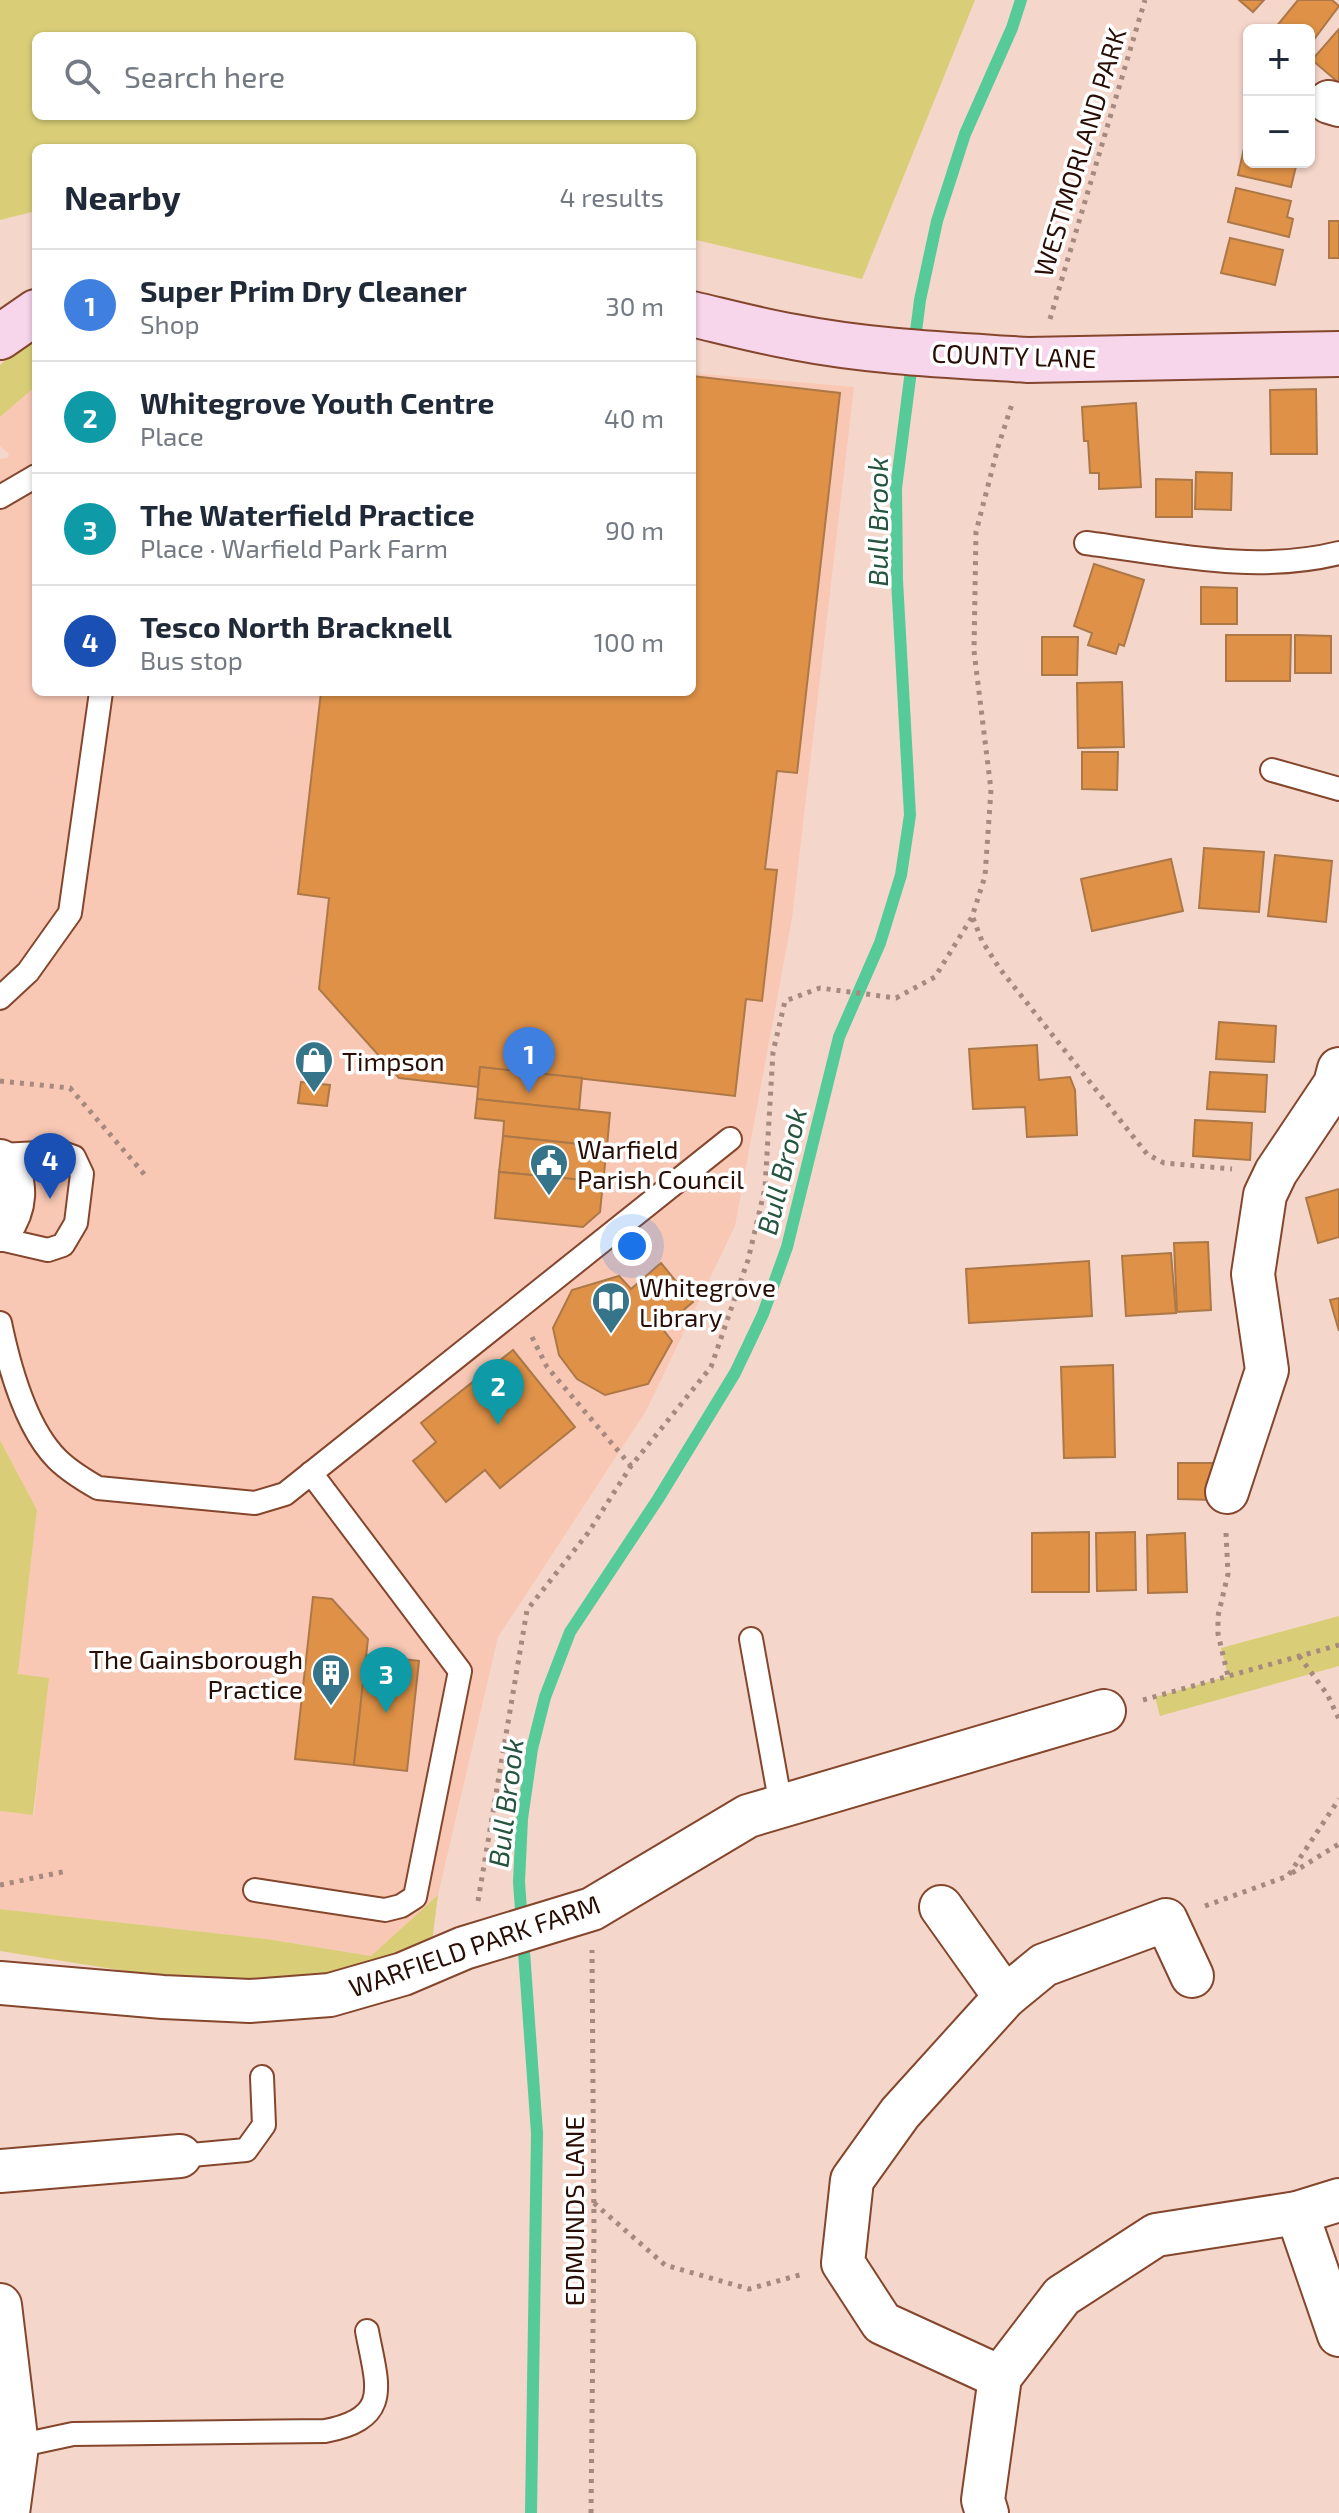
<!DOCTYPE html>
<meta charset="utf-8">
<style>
:root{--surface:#fff;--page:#f6f6f7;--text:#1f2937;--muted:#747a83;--line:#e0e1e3;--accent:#b45309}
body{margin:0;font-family:"Exo 2",sans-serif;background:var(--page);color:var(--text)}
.controls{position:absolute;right:24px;top:24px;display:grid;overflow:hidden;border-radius:12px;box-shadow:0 2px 6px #0004}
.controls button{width:72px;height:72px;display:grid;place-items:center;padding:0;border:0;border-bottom:2px solid var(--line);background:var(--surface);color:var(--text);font:40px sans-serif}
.you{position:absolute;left:632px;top:1246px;width:28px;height:28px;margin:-20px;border:6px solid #fff;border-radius:50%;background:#1a73e8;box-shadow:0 0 0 12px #1a73e833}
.badge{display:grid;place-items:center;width:52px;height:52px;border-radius:50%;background:var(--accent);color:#fff;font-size:26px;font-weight:700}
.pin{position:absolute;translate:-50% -66px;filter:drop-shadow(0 2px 4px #0008)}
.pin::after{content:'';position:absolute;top:42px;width:28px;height:24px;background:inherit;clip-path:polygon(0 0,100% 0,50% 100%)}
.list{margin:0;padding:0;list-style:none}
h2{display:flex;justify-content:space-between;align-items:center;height:104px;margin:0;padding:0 32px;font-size:34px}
h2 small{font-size:26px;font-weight:400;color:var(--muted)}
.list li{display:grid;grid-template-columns:52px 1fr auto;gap:24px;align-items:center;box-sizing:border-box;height:112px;padding:0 32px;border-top:2px solid var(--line)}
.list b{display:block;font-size:30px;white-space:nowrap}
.list p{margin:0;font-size:26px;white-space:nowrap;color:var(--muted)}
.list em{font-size:26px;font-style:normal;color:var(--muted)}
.icon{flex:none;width:44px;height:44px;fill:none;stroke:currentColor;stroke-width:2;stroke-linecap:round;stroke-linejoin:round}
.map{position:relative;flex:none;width:1339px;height:2513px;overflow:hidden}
.search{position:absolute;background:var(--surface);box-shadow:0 2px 6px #0004;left:32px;top:32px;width:664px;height:88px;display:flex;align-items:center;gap:20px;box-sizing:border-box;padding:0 28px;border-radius:12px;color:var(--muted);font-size:30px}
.panel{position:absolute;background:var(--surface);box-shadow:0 2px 6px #0004;left:32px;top:144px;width:664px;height:552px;border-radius:12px}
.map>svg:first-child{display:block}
.built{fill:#f9c8b5}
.green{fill:#d9ce77;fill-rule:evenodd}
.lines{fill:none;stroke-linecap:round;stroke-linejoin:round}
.stream{stroke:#56ca98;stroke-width:12}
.building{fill:#de9147;stroke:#ad7847;stroke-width:2}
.lane-casing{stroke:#84462c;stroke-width:26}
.street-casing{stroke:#84462c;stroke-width:46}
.secondary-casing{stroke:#84462c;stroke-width:48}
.path{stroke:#a6897f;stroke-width:5;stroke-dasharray:4 6;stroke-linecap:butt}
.lane{stroke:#fff;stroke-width:22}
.street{stroke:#fff;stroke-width:42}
.secondary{stroke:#f7d5eb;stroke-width:44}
.labels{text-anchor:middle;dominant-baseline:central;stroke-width:7;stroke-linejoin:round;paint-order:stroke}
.street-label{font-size:26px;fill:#280e05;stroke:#fff}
.poi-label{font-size:26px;fill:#280e05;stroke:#fff;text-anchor:start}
.water-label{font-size:28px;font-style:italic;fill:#25553f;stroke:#fff}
</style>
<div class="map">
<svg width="1339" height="2513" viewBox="0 0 1339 2513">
<rect width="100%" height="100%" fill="#f5d6cb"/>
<path class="built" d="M692,373l162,14 -62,531 -57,308 -89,185 -148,226 -60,258 -67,61 -104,-17 -267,-30v-98l34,4 14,-137 -30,-3 19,-165 -37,-70v-981l7,-1 2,-4 -9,-8v-29l36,-31v306h656z"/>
<g class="green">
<path d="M0,0h975l-113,279 -170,-40v-91h-656v63l-36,9zM692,36v80h-656v-80z"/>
<path d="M36,334v52l-36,31v-52z"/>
<path d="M0,1440l37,70 -19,164 31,4 -16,137 -33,-4z"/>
<path d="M1339,1616v50l-179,50 -5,-19 73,-21 -7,-28z"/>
<path d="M438,1895l-6,47 -103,46 -153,-9 -176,-28v-42l267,30 104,17z"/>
</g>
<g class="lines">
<path class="stream" d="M531,2513l6,-380 -18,-251 3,-63 10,-70 13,-52 25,-65 88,-133 77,-126 28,-59 24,-67 52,-210 41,-94 21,-68 9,-60 -13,-235 -1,-92 24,-188 17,-79 28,-87 47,-106 9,-28"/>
</g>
<g class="building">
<path d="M1239,0h25l-11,12z"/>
<path d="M1298,0h34l7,6 -30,40v-16l-34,-2z"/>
<path d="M1339,29v54l-27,-23z"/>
<path d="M1249,126v36h48l-6,25 -53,-12z"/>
<path d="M1236,188l55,13 -4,16 6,2 -4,18 -61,-15z"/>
<rect x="1329" y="221" width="10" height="37"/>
<path d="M1230,238l53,12 -8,35 -54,-12z"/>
<path d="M692,376l148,17 -43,380 -20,-2 -12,98 12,1 -15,131 -16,-2 -11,97 -255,-29 -2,20 -79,-9 -80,-89 10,-91 -31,-4 23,-202h371z"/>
<path d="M1316,389l1,65h-46l-1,-64z"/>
<path d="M1136,403l5,84 -42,2v-16h-9l-2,-32h-4l-2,-34z"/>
<path d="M1196,472l36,1 -1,37 -36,-1z"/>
<path d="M1156,479l36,1v37h-36z"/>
<path d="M1094,564l50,16 -20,66 -5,-2 -3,10 -28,-9 4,-12 -18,-7z"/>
<path d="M1201,587l36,1v36h-36z"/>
<path d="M1226,635h65l-1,46h-64z"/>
<path d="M1295,635l36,1v37h-36z"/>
<path d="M1042,637h36l-1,38h-35z"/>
<path d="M1122,682l2,65 -46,1 -1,-65z"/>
<path d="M1082,752h36l-1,38 -35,-1z"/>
<path d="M1204,848l60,4 -5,60 -60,-4z"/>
<path d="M1275,855l57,6 -6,61 -58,-6z"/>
<path d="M1171,859l12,52 -91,20 -11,-52z"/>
<path d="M1219,1022l57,4 -2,36 -58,-3z"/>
<path d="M1037,1045l2,35 31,-3 5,13 2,45 -50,2 -2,-30 -52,2 -4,-60z"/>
<path d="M480,1067l102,11 -3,32 -102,-11z"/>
<path d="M1210,1072l57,3 -2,37 -58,-3z"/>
<path d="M301,1082l29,3 -3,21 -29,-3z"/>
<path d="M477,1099l133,14 -3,34 -104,-11 1,-15 -29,-3z"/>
<path d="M1195,1120l57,3 -2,37 -57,-4z"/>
<path d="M503,1136l104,11 -4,35 -104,-10z"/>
<path d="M499,1172l104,10 -3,30 -17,15 -88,-9z"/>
<path d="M1339,1189v48l-21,6 -12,-45z"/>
<path d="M1208,1242l3,68 -34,2 -3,-69z"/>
<path d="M1171,1253l5,60 -50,3 -4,-60z"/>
<path d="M1089,1261l3,55 -123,7 -3,-54z"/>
<path d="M661,1263l32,39 -31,26 10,13 -24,43 -43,11 -28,-16 -18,-24 -6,-27 19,-38 47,-14 12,13z"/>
<path d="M1339,1298v33l-9,-31z"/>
<path d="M513,1350l62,77 -75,61 -15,-18 -39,32 -33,-41 23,-19 -15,-19z"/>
<path d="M1113,1365l2,92 -51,1 -3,-91z"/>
<path d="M1178,1463h36l-1,37 -35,-1z"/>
<path d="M1089,1532v60h-57v-59z"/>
<path d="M1135,1532l1,58 -39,1 -1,-58z"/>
<path d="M1185,1533l2,59 -39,1 -1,-58z"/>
<path d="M313,1597l19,2 36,40 -14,126 -59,-6z"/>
<path d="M366,1655l53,6 -12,110 -53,-6z"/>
</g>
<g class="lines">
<g class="lane-casing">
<g id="lane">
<path d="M0,497l36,-21"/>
<path d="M1086,543c84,11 169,31 253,10"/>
<path d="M1272,770l67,19"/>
<path d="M0,998l28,-26 42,-59 31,-221"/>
<path d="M0,1155l60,-3 14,5 8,17 -6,49 -13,22 -15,5 -48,-11"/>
<path d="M0,1323c9,43 26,105 57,136 12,12 27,21 41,29l157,15 30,-9 445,-355"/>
<path d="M751,1639l30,167"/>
<path d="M255,1890l130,20 16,-4 14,-9 45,-226 -149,-198"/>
<path d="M180,2156l66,-6 18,-25 -2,-48"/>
<path d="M17,2446l56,-12 252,-3c68,-13 52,-46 42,-100"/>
</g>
</g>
<g class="street-casing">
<g id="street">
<path d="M1329,102l10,3"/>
<path d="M0,1161c20,21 15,48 0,69"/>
<path d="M1227,1492l40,-122 -14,-96 12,-79 11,-23 59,-88 4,-15"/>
<path d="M941,1907l64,90"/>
<path d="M0,1983l163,14 87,4 80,-6 73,-21 61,-26 128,-39 156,-93 356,-105"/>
<path d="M0,2171l180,-15"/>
<path d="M1297,2213l42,122"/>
<path d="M0,2305l17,141 -9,67"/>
<path d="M1000,2377l-118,-54 -39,-60 9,-83 48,-67 105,-116 39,-32 122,-45 26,56"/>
<path d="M987,2513l-4,-13 17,-123 62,-81 94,-61 141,-22 42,-13"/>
</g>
</g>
<g class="secondary-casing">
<g id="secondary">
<path d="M692,314c34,8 68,17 102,23 77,15 156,18 234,23l311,-6"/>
<path d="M0,337l36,-25"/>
</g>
</g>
<g class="path">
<path d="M1050,319l95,-319"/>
<path d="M973,918l9,23 18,28 147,185 17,9 68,6"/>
<path d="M0,1081l70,7 75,87"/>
<path d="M532,1337l15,30 84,99"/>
<path d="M1226,1533l2,41 -10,42v18l10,42"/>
<path d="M1299,1656l28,38 12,25"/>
<path d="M1143,1700l196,-55"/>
<path d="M1292,1873l47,-29"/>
<path d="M0,1885l67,-14"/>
<path d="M478,1901l49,-291 61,-77 43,-67 80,-99 37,-107 17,-72 8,-136 12,-51 35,-13 76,10 39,-21 37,-60 13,-41 6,-86 -17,-139 2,-119 22,-85 15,-46"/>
<path d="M1205,1906l83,-30 51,-77"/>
<path d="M594,2203l71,62 84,24 54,-15"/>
<path d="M591,2513l3,-282 -2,-281"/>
</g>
<use href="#lane" class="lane"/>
<use href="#street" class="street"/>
<use href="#secondary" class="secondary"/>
</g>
<defs>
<g id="shop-pin" transform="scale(2)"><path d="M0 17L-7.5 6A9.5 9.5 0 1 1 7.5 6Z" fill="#357489" stroke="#fff"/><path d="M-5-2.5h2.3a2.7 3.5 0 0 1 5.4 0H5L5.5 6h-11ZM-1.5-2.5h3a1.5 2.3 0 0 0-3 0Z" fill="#fff"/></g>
<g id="civic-pin" transform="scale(2)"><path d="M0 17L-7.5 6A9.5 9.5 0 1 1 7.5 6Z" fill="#357489" stroke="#fff"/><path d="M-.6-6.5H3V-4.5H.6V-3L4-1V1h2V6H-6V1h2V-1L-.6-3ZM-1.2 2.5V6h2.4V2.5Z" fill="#fff"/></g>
<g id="library-pin" transform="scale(2)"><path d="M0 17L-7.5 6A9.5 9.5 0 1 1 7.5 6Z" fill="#357489" stroke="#fff"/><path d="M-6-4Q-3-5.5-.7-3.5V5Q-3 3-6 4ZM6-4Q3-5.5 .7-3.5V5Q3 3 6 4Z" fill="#fff"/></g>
<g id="building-pin" transform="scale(2)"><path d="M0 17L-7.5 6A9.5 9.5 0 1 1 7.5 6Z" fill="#357489" stroke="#fff"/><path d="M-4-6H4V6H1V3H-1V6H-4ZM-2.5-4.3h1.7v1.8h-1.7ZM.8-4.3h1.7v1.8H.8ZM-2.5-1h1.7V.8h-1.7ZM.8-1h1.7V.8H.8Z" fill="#fff"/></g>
</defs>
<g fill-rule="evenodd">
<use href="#shop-pin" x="314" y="1060"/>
<use href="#civic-pin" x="549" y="1163"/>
<use href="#library-pin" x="611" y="1301"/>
<use href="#building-pin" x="331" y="1673"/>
</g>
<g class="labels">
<g class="street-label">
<text transform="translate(1079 152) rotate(-73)">WESTMORLAND PARK</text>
<text transform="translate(1014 355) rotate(2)">COUNTY LANE</text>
<text transform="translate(474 1945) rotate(-19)">WARFIELD PARK FARM</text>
<text transform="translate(573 2211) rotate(-90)">EDMUNDS LANE</text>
</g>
<g class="poi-label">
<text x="342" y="1060">Timpson</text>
<text x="577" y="1148">Warfield<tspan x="577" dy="30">Parish Council</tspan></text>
<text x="639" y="1286">Whitegrove<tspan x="639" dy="30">Library</tspan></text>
<text x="303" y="1658" text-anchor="end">The Gainsborough<tspan x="303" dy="30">Practice</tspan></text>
</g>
<g class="water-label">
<text transform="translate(877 522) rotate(-90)">Bull Brook</text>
<text transform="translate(781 1171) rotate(-76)">Bull Brook</text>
<text transform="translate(505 1803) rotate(-83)">Bull Brook</text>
</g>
</g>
</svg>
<div class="controls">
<button>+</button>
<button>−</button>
</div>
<div class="you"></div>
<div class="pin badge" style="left:529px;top:1093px;background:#3f7fe0">1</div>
<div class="pin badge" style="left:498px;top:1425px;background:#0f9aa8">2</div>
<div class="pin badge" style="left:386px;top:1713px;background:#0f9aa8">3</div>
<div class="pin badge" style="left:50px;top:1199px;background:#1a4fb4">4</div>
<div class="search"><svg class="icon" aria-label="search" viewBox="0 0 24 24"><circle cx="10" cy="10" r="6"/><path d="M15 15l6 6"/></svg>Search here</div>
<section class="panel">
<h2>Nearby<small>4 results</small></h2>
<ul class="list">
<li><span class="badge" style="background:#3f7fe0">1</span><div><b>Super Prim Dry Cleaner</b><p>Shop</p></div><em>30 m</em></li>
<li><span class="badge" style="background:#0f9aa8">2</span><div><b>Whitegrove Youth Centre</b><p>Place</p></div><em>40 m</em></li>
<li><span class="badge" style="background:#0f9aa8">3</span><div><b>The Waterfield Practice</b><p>Place · Warfield Park Farm</p></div><em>90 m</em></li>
<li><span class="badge" style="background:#1a4fb4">4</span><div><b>Tesco North Bracknell</b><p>Bus stop</p></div><em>100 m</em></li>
</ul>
</section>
</div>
